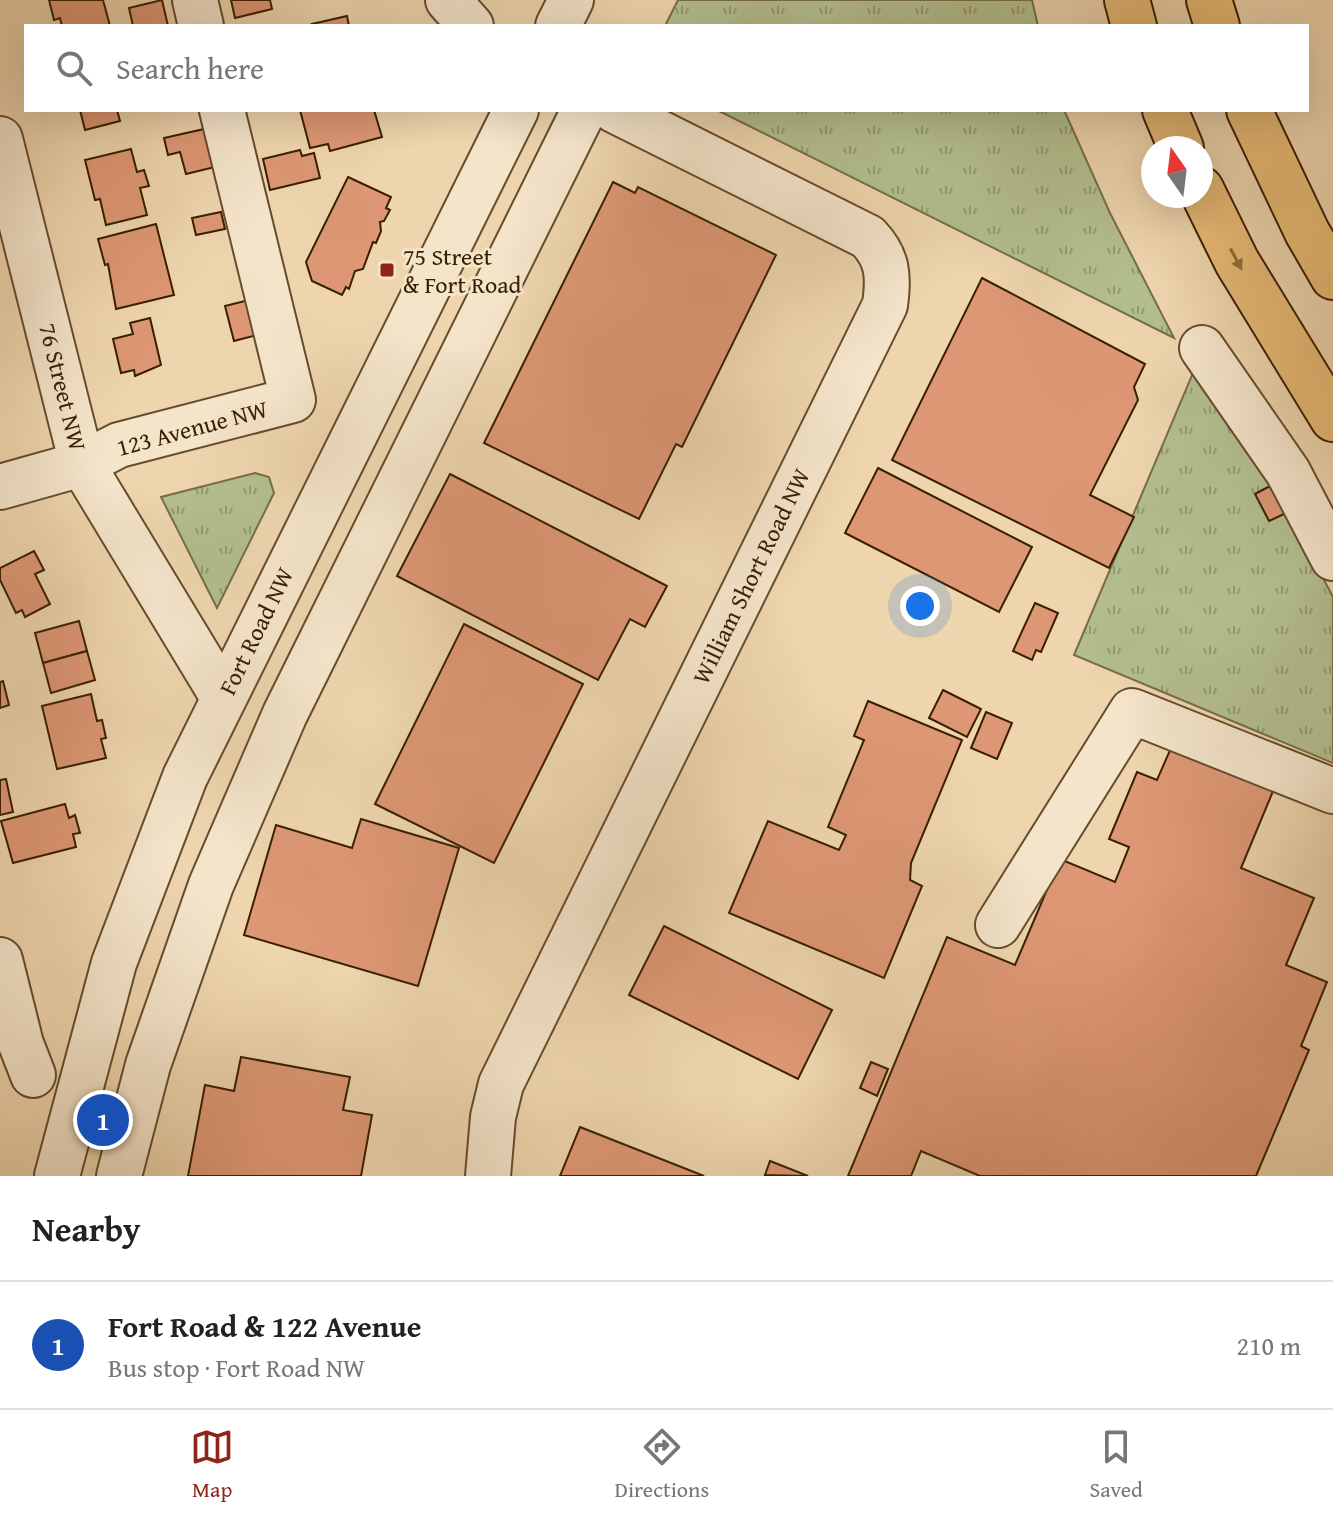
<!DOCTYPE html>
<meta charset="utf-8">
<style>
:root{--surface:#fff;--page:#f6f6f6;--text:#222;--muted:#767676;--line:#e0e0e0;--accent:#8f2418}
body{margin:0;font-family:"Gentium Book Plus",serif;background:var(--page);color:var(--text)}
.compass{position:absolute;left:1141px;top:136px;width:72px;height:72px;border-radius:50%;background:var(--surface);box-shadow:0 8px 32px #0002;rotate:346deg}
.you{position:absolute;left:920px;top:606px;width:28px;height:28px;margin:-20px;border:6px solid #fff;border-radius:50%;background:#1a73e8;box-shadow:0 0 0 12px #1a73e833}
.badge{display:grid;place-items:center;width:52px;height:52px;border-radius:50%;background:var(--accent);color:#fff;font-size:26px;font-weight:700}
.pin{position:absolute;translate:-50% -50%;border:4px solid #fff;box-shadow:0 2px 8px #0006}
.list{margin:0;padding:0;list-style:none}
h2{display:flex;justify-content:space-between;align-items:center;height:104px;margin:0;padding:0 32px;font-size:34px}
h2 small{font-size:26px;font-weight:400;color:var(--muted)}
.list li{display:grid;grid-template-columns:52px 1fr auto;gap:24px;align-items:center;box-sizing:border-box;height:128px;padding:0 32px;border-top:2px solid var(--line)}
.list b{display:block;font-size:30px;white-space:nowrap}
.list p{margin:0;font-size:26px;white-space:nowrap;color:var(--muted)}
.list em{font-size:26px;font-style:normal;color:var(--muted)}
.icon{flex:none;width:44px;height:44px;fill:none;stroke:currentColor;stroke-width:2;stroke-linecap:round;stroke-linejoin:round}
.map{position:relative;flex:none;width:1333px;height:1176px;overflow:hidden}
.search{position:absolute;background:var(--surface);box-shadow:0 8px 32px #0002;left:24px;right:24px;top:24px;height:88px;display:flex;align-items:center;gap:20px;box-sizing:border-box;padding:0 28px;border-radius:0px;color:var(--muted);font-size:30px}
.sheet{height:232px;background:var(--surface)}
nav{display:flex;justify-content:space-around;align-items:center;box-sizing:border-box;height:112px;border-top:2px solid var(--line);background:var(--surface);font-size:22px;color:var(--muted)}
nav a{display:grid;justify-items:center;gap:4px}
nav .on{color:var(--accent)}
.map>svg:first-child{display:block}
.grass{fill:url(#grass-tufts);stroke:#766e48;stroke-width:2}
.building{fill:#dd9774;stroke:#391f01;stroke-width:2}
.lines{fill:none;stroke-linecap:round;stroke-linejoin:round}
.minor-casing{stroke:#664c2c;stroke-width:48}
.major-casing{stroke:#391f01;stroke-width:48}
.minor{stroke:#f4e4ca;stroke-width:44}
.major{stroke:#e7ba76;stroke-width:44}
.oneway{fill:#906c3c}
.poi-dot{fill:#8f2418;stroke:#f4e4ca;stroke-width:3}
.labels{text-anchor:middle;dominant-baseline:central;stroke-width:6;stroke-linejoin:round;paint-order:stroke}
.poi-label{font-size:24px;fill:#391f01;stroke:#f4e4ca;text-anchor:start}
.street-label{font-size:24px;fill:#391f01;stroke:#f4e4ca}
</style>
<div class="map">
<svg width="1333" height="1176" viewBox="0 0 1333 1176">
<defs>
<pattern id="grass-tufts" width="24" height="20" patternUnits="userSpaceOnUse" patternTransform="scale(2)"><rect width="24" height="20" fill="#b3be8e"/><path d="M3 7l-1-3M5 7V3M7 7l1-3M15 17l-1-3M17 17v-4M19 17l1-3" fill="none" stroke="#939a72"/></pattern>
</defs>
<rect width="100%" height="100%" fill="#eed5ad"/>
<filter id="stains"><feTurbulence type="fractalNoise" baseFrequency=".0025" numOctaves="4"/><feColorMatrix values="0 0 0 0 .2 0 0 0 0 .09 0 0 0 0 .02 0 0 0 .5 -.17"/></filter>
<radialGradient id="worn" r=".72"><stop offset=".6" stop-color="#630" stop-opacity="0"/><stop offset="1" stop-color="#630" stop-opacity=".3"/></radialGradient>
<g class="grass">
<path d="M678,0h354l6,26h-373z"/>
<path d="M717,110h347l46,103 64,125z"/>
<path d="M1195,368l86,130 52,99v166l-259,-108z"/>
<path d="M255,473l14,4 5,16 -57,115 -56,-111z"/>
</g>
<g class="building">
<path d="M49,0h54l7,26h-48l-2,-8 -6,2z"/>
<path d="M162,0l6,26h-35l-4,-18z"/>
<path d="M231,0h39l2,9 -37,9z"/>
<path d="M347,16l2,10h-36l-1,-2z"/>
<path d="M80,110h37l3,11 -35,9z"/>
<path d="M300,110h74l8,27 -52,14 -2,-7 -18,4z"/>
<path d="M213,127l10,38 -37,9 -6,-22 -12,3 -4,-17z"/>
<path d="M131,149l6,23 7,-2 5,16 -9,2 7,27 -41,10 -6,-26 -5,1 -10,-40z"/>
<path d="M300,150l2,6 12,-3 6,25 -50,12 -7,-31z"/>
<path d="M348,177l43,20 -5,11 4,2 -6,11 -4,1 1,9 -5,12 -3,-1 -10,27 -8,2 -6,18 -3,-2 -4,8 -30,-14 -6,-19z"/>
<path d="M613,182l22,11 3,-6 138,68 -94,192 -6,-3 -37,75 -155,-76z"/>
<path d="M221,212l4,17 -29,6 -4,-17z"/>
<path d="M156,224l18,71 -58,14 -8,-45 -3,1 -7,-26z"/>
<path d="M982,278l163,86 -11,23 4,13 -48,95 44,22 -25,51 -217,-108z"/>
<path d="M257,298l8,35 -31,8 -9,-35z"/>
<path d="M150,318l11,47 -26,11 -1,-6 -13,3 -8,-34 20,-5 -3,-11z"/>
<path d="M878,468l154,79 -33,65 -154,-79z"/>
<path d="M450,474l217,112 -22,41 -15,-8 -32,61 -201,-104z"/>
<path d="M1272,485l14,28 -17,8 -14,-27z"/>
<path d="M34,551l10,19 -9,4 15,30 -25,13 -3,-7 -6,3 -16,-33v-12z"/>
<path d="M1035,603l23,10 -17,39 -5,-2 -4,10 -19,-9z"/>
<path d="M79,621l8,30 -44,12 -8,-30z"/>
<path d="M464,624l119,60 -89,179 -119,-59z"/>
<path d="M87,651l8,29 -44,13 -8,-30z"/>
<path d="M3,681l6,24 -9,3v-26z"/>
<path d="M943,690l38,19 -14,28 -38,-19z"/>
<path d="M91,694l6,27 5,-1 4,18 -5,1 5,19 -49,11 -15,-63z"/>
<path d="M868,701l94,39 -51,123 -1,17 12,6 -38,92 -155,-65 39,-92 71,29 7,-15 -18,-8 36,-87 -10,-4z"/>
<path d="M986,712l26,11 -15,36 -26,-11z"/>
<path d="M1174,741l102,43 -35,84 73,30 -28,67 41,17 -26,64 8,4 -53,126h-276l-59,-25 -10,25h-63l99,-239 68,28 45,-106 55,23 14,-35 -20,-8 28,-67 20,8z"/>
<path d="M6,779l7,33 -13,3v-35z"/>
<path d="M65,804l4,14 6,-3 5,18 -7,1 3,13 -63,16 -12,-42z"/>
<path d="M361,819l98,29 -41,138 -174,-51 32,-110 76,23z"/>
<path d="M664,926l168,84 -34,69 -169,-84z"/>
<path d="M241,1057l109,20 -7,33 29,5 -11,61h-173l17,-91 29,6z"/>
<path d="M871,1062l17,7 -11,27 -17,-8z"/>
<path d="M580,1127l124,49h-144z"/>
<path d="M770,1161l38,15 -43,-1z"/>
</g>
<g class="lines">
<g class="minor-casing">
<g id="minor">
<path d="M195,0l6,26"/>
<path d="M448,0l23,26"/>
<path d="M558,26l13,-26"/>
<path d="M0,139l82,325 141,233"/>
<path d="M1202,348l86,124 45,86"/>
<path d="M0,487l82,-23 37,-19 174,-45 -71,-290"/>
<path d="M998,925l134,-214 201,80"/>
<path d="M0,960l21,84 12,31"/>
<path d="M57,1176l57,-213 71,-186 331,-667"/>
<path d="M119,1176l29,-111 63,-180 74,-171 299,-604"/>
<path d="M488,1176l5,-59 8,-33 384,-779c4,-29 3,-47 -17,-68l-254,-127"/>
</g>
</g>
<g class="major-casing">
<g id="major">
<path d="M1127,0l7,26"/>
<path d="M1209,0l8,26"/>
<path d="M1165,110l16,38"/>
<path d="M1249,110l58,122 26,45"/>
<path d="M1201,189l36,73 96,157"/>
</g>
</g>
<use href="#minor" class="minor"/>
<use href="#major" class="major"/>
</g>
<defs><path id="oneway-solid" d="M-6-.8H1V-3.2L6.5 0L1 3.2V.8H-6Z" transform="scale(2)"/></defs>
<use class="oneway" href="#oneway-solid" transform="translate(1236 259) rotate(62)"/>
<rect class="poi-dot" x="379" y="262" width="16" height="16" rx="4"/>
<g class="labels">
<g class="poi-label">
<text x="403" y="256">75 Street<tspan x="403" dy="28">&amp; Fort Road</tspan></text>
</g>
<g class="street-label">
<text transform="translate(63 387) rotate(76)">76 Street NW</text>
<text transform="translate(192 428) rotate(-15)">123 Avenue NW</text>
<text transform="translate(751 576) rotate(-64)">William Short Road NW</text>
<text transform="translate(256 631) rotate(-64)">Fort Road NW</text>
</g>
</g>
<rect width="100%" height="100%" filter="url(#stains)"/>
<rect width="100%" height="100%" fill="url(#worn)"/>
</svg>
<svg class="compass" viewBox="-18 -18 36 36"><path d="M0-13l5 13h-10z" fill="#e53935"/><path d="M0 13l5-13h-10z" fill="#767676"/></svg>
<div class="you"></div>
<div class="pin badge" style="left:103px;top:1120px;background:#1a4fb4">1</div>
<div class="search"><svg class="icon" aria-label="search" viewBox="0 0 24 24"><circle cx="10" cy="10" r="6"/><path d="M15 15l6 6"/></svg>Search here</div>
</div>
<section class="sheet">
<h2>Nearby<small></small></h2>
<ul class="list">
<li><span class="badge" style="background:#1a4fb4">1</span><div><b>Fort Road &amp; 122 Avenue</b><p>Bus stop · Fort Road NW</p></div><em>210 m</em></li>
</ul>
</section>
<nav>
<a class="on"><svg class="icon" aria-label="map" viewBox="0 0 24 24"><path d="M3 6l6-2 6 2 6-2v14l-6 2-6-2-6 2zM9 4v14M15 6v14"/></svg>Map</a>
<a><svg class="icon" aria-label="directions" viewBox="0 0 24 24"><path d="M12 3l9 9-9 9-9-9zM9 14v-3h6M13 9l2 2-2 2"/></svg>Directions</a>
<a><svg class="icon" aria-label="saved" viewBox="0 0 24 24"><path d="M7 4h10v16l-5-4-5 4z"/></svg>Saved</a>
</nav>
